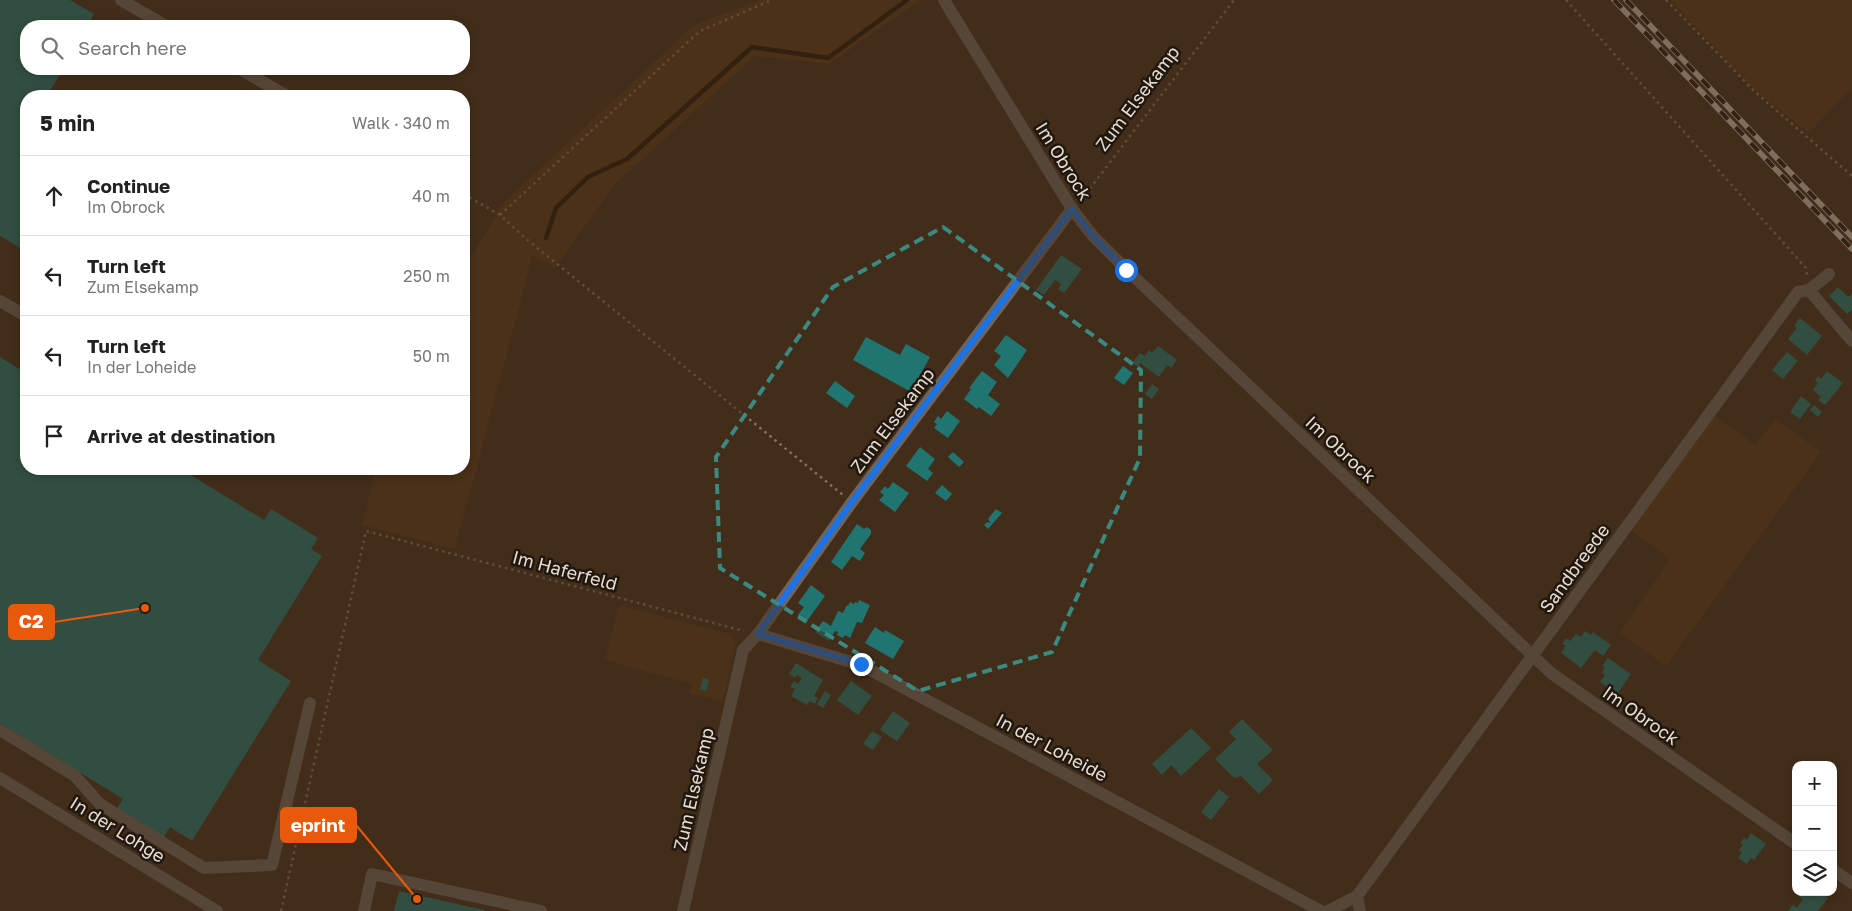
<!DOCTYPE html>
<meta charset="utf-8">
<style>
:root{--surface:#fff;--page:#f2f2f2;--text:#222;--muted:#767676;--line:#e0e0e0}
body{margin:0;font-family:"Golos Text",sans-serif;background:var(--page);color:var(--text)}
.controls{position:absolute;right:15px;bottom:15px;display:grid;overflow:hidden;border-radius:10px;box-shadow:0 2px 8px #0003}
.controls button{width:45px;height:45px;display:grid;place-items:center;padding:0;border:0;border-bottom:1px solid var(--line);background:var(--surface);color:var(--text);font:25px sans-serif}
.stop{position:absolute;width:15px;height:15px;margin:-11px;border:4px solid #1a73e8;border-radius:50%;background:#fff}
.stop.end{background:#1a73e8;border-color:#fff;box-shadow:0 1px 5px #0008}
.list{margin:0;padding:0;list-style:none}
h2{display:flex;justify-content:space-between;align-items:center;height:65px;margin:0;padding:0 20px;font-size:21px}
h2 small{font-size:16px;font-weight:400;color:var(--muted)}
.list li{display:grid;grid-template-columns:32px 1fr auto;gap:15px;align-items:center;box-sizing:border-box;height:80px;padding:0 20px;border-top:1px solid var(--line)}
.list b{display:block;font-size:19px;white-space:nowrap}
.list p{margin:0;font-size:16px;white-space:nowrap;color:var(--muted)}
.list em{font-size:16px;font-style:normal;color:var(--muted)}
.icon{flex:none;width:28px;height:28px;fill:none;stroke:currentColor;stroke-width:2;stroke-linecap:round;stroke-linejoin:round}
.map{position:relative;flex:none;width:1852px;height:911px;overflow:hidden}
.search{position:absolute;background:var(--surface);box-shadow:0 2px 8px #0003;left:20px;top:20px;width:450px;height:55px;display:flex;align-items:center;gap:12px;box-sizing:border-box;padding:0 18px;border-radius:20px;color:var(--muted);font-size:19px}
.panel{position:absolute;background:var(--surface);box-shadow:0 2px 8px #0003;left:20px;top:90px;width:450px;height:385px;border-radius:20px}
.map>svg:first-child{display:block}
.green{fill:#563514}
.lines{fill:none;stroke-linecap:round;stroke-linejoin:round}
.stream{stroke:#221103;stroke-width:4.5}
.building{fill:#207571}
.path{stroke:#837161;stroke-width:2.5;stroke-dasharray:2.5 4;stroke-linecap:butt}
.minor{stroke:#6f645b;stroke-width:12}
.rail-casing{stroke:#cabcae;stroke-width:5.5}
.rail{stroke:#20170f;stroke-width:4;stroke-dasharray:11;stroke-linecap:butt}
.route{stroke:#1a73e8;stroke-width:6}
.marked{fill:none;stroke:#3b8a82;stroke-width:4;stroke-dasharray:10 6;stroke-linejoin:round}
.labels{text-anchor:middle;dominant-baseline:central;stroke-width:5;stroke-linejoin:round;paint-order:stroke}
.street-label{font-size:18px;fill:#e9dcd0;stroke:#20170f}
.leader{fill:none;stroke:#e8590c;stroke-width:2}
.callout-dot{fill:#e8590c;stroke:#20170f;stroke-width:2}
.callout{fill:#e8590c;stroke:#e8590c;stroke-width:2}
.callout-label{font-size:19px;text-anchor:middle;font-weight:bold;fill:#fff}
</style>
<div class="map">
<svg width="1852" height="911" viewBox="0 0 1852 911">
<rect width="100%" height="100%" fill="#412d1a"/>
<g class="green">
<path d="M760,0h160l-91,64 -74,-8 -140,128 -60,84 -22,-13 -78,294 -93,-24 14,-56h88v-200l28,-46 8,-17 194,-181z"/>
<path d="M1670,0h182v88l-43,45 -55,-43z"/>
<path d="M1713,414l42,31 21,-26 45,33 -155,214 -46,-33 50,-74 -41,-30z"/>
<path d="M619,605l111,29 6,9 -13,59 -34,-9 3,-9 -88,-24z"/>
</g>
<g class="lines">
<path class="stream" d="M546,238l10,-30 32,-31 39,-18 125,-112 76,11 79,-58"/>
</g>
<g class="building">
<path d="M0,0h70l24,14 -7,12h-61v43h37l-16,27h-21v155l-26,-15z"/>
<path d="M1061,255l21,14 -18,24 -6,-4 3,-5 -6,-4 -11,15 -8,-5z"/>
<path d="M1838,287l10,10 4,-3v16l-5,4 -18,-18z"/>
<path d="M1800,318l22,18 -15,19 -19,-16 9,-11 -3,-2z"/>
<path d="M1006,335l21,15 -19,28 -14,-13 7,-9 -7,-5z"/>
<path d="M866,337l34,18 6,-11 24,13 -19,35 -58,-32z"/>
<path d="M1158,346l19,14 -6,8 -4,-3 -8,12 -19,-14 -2,4 -6,-4 8,-10 5,3 4,-6 3,3z"/>
<path d="M1787,352l11,9 -15,18 -11,-9z"/>
<path d="M0,357l26,16v96h155l83,51 7,-11 47,29 -7,11 11,7 -64,104 33,21 -99,160 -22,-14 -8,12 -46,-29 7,-11 -123,-76z"/>
<path d="M1123,366l10,7 -9,12 -10,-7z"/>
<path d="M982,371l15,11 -9,13 12,9 -9,12 -12,-9 -2,2 -13,-10 7,-10 -2,-1z"/>
<path d="M1827,371l16,12 -18,22 -7,-5 3,-3 -8,-7 5,-7 -3,-3 3,-4 3,3z"/>
<path d="M835,381l20,15 -8,12 -21,-15z"/>
<path d="M1152,384l7,5 -7,10 -7,-5z"/>
<path d="M1801,396l10,8 -11,15 -10,-7z"/>
<path d="M1814,405l8,7 -4,5 -8,-7z"/>
<path d="M947,411l13,10 -12,17 -14,-10 3,-4 -3,-2 4,-6 3,3z"/>
<path d="M920,447l15,12 -7,10 5,4 -6,8 -21,-15z"/>
<path d="M953,452l11,10 -5,5 -11,-10z"/>
<path d="M893,482l16,11 -14,19 -16,-12 5,-5 -4,-3 5,-6 3,3z"/>
<path d="M942,485l10,9 -6,7 -11,-8z"/>
<path d="M996,509l6,4 -14,16 -4,-4 3,-3 2,1 1,-1 -2,-3z"/>
<path d="M857,524l7,5 3,-2 4,3v4l-11,15 5,4 -5,8 -8,-5 -10,14 -11,-8z"/>
<path d="M811,585l14,11 -18,25 -9,-6 6,-8 -6,-4z"/>
<path d="M859,600l11,5 -8,18 -5,-1 -7,16 -5,-3 -2,3 -6,-3 1,-3 -3,-1 -6,10 -14,-9 8,-11 8,5 7,-15 5,2 4,-8 1,1 2,-4 4,2 1,-2 3,1z"/>
<path d="M875,627l9,6 1,-3 19,11 -11,18 -28,-16z"/>
<path d="M1585,631l6,4 2,-3 18,13 -8,11 -8,-6 -14,18 -20,-15 5,-7 -4,-2 4,-6 4,3 6,-7 5,3z"/>
<path d="M1608,658l23,16 -14,20 -17,-12 5,-7 -3,-3 3,-5 -3,-1z"/>
<path d="M796,663l27,17 -9,16 4,2 -3,6 -5,-3 -3,4 -16,-9 4,-7 -5,-2 4,-6 4,3 4,-6 -5,-3 -2,3 -6,-4z"/>
<path d="M703,678l6,1 -2,12 -7,-1z"/>
<path d="M851,681l21,15 -14,19 -21,-15z"/>
<path d="M825,691l6,4 -8,13 -6,-4z"/>
<path d="M893,711l17,12 -13,18 -17,-11z"/>
<path d="M1242,719l31,31 -16,14 16,16 -14,14 -19,-19 -3,3 -2,-2 -1,2 -19,-19 21,-20 -7,-7z"/>
<path d="M1191,728l20,20 -30,28 -10,-11 -9,10 -10,-11z"/>
<path d="M872,731l10,6 -9,13 -10,-6z"/>
<path d="M1219,789l10,8 -18,23 -10,-8z"/>
<path d="M1751,833l15,11 -12,16 -3,-2 -4,6 -9,-6 4,-6 -3,-2 4,-6 -3,-1 4,-5 3,2z"/>
<path d="M399,891l85,19v1h-90z"/>
<path d="M1802,892h19l7,6 -10,13h-30l5,-6 4,3 6,-9 -4,-2z"/>
</g>
<g class="lines">
<g class="path">
<path d="M1566,0l240,268 1,8"/>
<path d="M1666,0l88,91 98,85"/>
<path d="M464,194l36,21 25,23 318,257"/>
<path d="M1082,199l152,-199"/>
<path d="M500,215l200,-184 72,-31"/>
<path d="M281,911l85,-380 378,100"/>
</g>
<g class="minor">
<path d="M121,0l45,26"/>
<path d="M944,0l128,209 21,27 33,33 425,404 245,171"/>
<path d="M240,69l47,27"/>
<path d="M1809,290l43,51"/>
<path d="M0,301l26,15"/>
<path d="M758,634l103,31 460,246"/>
<path d="M0,730l75,46 25,28 104,64 68,-3 38,-162"/>
<path d="M0,778l217,133"/>
<path d="M1833,870l19,13"/>
<path d="M1357,896l3,15"/>
<path d="M364,911l8,-37 169,37"/>
<path d="M683,911l60,-261 15,-16 94,-132 220,-293"/>
<path d="M1328,911l29,-15 441,-604 11,-2 20,-16"/>
</g>
<g class="rail-casing">
<g id="rail">
<path d="M1614,0l238,249"/>
<path d="M1626,0l226,237"/>
</g>
</g>
<use href="#rail" class="rail"/>
</g>
<g class="lines">
<path class="route" d="M861,664l-103,-30 94,-132 220,-293 21,27 33,34"/>
</g>
<path d="M0 0H1852V911H0ZM943,227l198,143 -1,88 -88,194 -134,39 -198,-123 -4,-111 117,-170z" fill="#412d1a" fill-opacity=".55" fill-rule="evenodd"/>
<path class="marked" d="M943,227l198,143 -1,88 -88,194 -134,39 -198,-123 -4,-111 117,-170z"/>
<g class="labels">
<g class="street-label">
<text transform="translate(1137 98) rotate(-53)">Zum Elsekamp</text>
<text transform="translate(1064 161) rotate(58)">Im Obrock</text>
<text transform="translate(892 420) rotate(-53)">Zum Elsekamp</text>
<text transform="translate(1341 449) rotate(43)">Im Obrock</text>
<text transform="translate(1574 568) rotate(-54)">Sandbreede</text>
<text transform="translate(565 570) rotate(15)">Im Haferfeld</text>
<text transform="translate(1641 715) rotate(35)">Im Obrock</text>
<text transform="translate(1052 747) rotate(28)">In der Loheide</text>
<text transform="translate(693 789) rotate(-77)">Zum Elsekamp</text>
<text transform="translate(118 829) rotate(32)">In der Lohge</text>
</g>
</g>
<path class="leader" d="M145 608L54 622M417 899L356 825"/>
<g class="callout-dot">
<circle cx="145" cy="608" r="5"/>
<circle cx="417" cy="899" r="5"/>
</g>
<g class="callout">
<rect x="9" y="605" width="45" height="34" rx="5"/>
<rect x="281" y="808" width="75" height="34" rx="5"/>
</g>
<g class="callout-label">
<text x="31" y="628">C2</text>
<text x="318" y="832">eprint</text>
</g>
</svg>
<div class="controls">
<button>+</button>
<button>−</button>
<button><svg class="icon" aria-label="layers" viewBox="0 0 24 24"><path d="M12 4l9 5-9 5-9-5zM3 14l9 5 9-5"/></svg></button>
</div>
<div class="stop" style="left:1126px;top:270px"></div>
<div class="stop end" style="left:861px;top:664px"></div>
<div class="search"><svg class="icon" aria-label="search" viewBox="0 0 24 24"><circle cx="10" cy="10" r="6"/><path d="M15 15l6 6"/></svg>Search here</div>
<section class="panel">
<h2>5 min<small>Walk · 340 m</small></h2>
<ul class="list">
<li><svg class="icon" aria-label="ahead" viewBox="0 0 24 24"><path d="M12 20V5M6 11l6-6 6 6"/></svg><div><b>Continue</b><p>Im Obrock</p></div><em>40 m</em></li>
<li><svg class="icon" aria-label="left" viewBox="0 0 24 24"><path d="M17 20v-9H6M10 6l-5 5 5 5"/></svg><div><b>Turn left</b><p>Zum Elsekamp</p></div><em>250 m</em></li>
<li><svg class="icon" aria-label="left" viewBox="0 0 24 24"><path d="M17 20v-9H6M10 6l-5 5 5 5"/></svg><div><b>Turn left</b><p>In der Loheide</p></div><em>50 m</em></li>
<li><svg class="icon" aria-label="arrive" viewBox="0 0 24 24"><path d="M6 21V4h12l-3 4 3 4H6"/></svg><div><b>Arrive at destination</b></div></li>
</ul>
</section>
</div>
